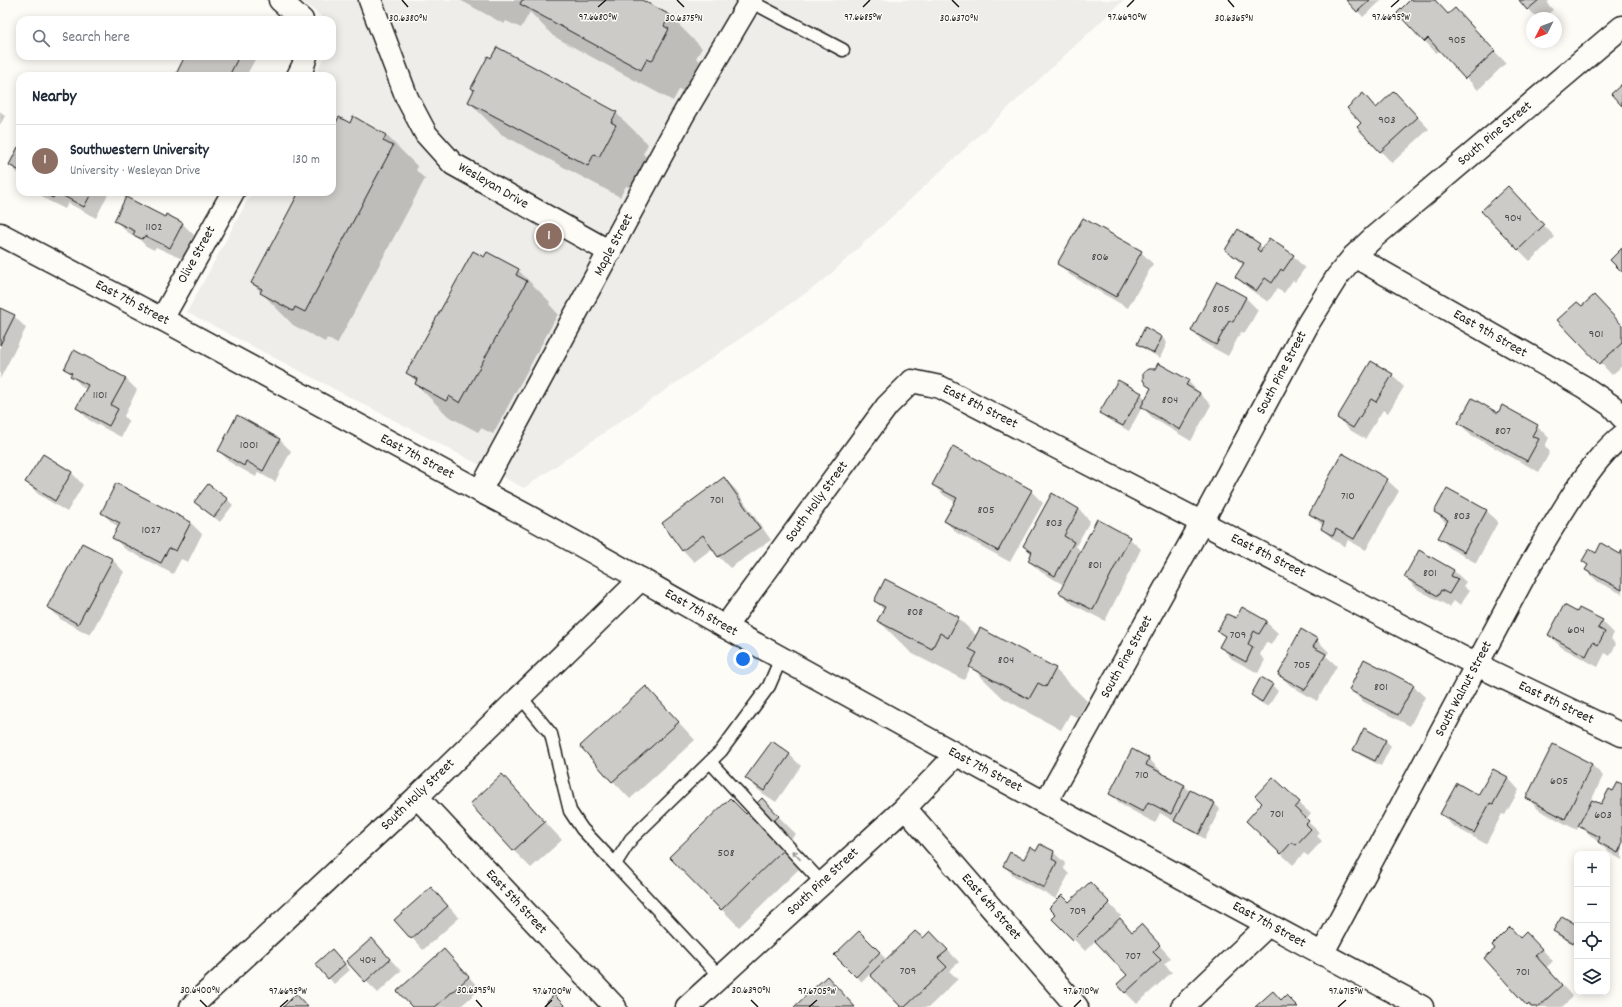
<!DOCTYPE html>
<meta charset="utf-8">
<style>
:root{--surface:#fff;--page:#f2f2f3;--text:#1f2937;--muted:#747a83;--line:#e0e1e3;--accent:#111827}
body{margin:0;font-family:Dekko,sans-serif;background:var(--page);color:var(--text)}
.controls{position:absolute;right:12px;bottom:12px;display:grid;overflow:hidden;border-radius:8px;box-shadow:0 2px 10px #0003}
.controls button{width:36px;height:36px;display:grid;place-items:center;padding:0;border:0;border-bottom:1px solid var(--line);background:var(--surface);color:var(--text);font:20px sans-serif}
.compass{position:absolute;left:1526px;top:12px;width:36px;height:36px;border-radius:50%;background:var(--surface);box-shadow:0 2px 10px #0003;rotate:228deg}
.you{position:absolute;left:743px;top:659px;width:14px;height:14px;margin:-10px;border:3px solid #fff;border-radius:50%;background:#1a73e8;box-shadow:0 0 0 6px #1a73e833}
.badge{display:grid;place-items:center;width:26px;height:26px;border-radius:50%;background:var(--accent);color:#fff;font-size:13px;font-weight:700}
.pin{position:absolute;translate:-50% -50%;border:2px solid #fff;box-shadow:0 1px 4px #0006}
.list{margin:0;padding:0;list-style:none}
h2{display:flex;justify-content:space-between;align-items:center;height:52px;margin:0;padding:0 16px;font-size:17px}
h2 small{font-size:13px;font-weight:400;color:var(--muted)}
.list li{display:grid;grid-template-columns:26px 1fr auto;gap:12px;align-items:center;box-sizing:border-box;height:72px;padding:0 16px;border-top:1px solid var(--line)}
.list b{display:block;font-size:15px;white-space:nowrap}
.list p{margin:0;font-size:13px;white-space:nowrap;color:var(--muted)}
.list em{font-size:13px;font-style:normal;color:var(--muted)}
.icon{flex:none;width:22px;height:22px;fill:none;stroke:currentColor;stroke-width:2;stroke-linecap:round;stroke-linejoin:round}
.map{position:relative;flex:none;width:1622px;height:1007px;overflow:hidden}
.search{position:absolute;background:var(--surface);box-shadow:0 2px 10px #0003;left:16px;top:16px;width:320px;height:44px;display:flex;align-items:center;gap:10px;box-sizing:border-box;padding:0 14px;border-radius:12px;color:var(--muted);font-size:15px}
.panel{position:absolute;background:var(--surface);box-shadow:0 2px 10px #0003;left:16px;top:72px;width:320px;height:124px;border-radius:12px}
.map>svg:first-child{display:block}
.built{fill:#eeede9}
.shadow{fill:#0003}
.building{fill:#cccbc8;stroke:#1c1c1c}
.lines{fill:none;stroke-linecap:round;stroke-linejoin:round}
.lane-casing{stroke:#1c1c1c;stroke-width:15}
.street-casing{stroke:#1c1c1c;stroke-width:25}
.secondary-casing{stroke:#1c1c1c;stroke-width:25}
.lane{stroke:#fdfcf7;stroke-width:12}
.street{stroke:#fdfcf7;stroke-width:22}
.secondary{stroke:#fdfcf7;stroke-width:22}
.oneway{stroke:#989794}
.ticks{fill:none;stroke:#1c1c1c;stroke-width:1.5}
.labels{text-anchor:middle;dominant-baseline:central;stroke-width:3;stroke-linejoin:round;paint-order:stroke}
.number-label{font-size:12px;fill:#484847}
.street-label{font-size:14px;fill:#1c1c1c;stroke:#fdfcf7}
.ticks-label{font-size:10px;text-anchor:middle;fill:#1c1c1c;stroke:#fdfcf7;stroke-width:3;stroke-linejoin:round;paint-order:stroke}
</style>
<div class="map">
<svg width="1622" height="1007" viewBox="0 0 1622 1007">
<rect width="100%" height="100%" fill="#fdfcf7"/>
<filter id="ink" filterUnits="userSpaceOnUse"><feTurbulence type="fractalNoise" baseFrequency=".025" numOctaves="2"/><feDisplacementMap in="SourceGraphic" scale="8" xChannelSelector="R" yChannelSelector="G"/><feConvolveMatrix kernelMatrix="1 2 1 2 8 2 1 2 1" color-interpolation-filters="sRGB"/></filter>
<g filter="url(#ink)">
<path class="built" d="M296,0h828l-301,281 -299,207 -337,-176 65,-120h80v-116h-18l11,-20h7v-36h-9l-2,-4 -16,-12z"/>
<g class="shadow">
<path d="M460,0h180l30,16 32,32 -6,10 4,3 -16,31 -5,-2 -6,11 -120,-65 -23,-24 -9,16 -15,-7 -2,3z"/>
<path d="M1348,0h34l-19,17z"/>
<path d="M1412,0h22l14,15 18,6 40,42 -28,27 -38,-40 -4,3 -38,-40z"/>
<path d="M1520,0h30l-3,3 6,7 -10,8h-6z"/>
<path d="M186,56h71l-11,20h-70z"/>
<path d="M492,59l124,54 32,31 -5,10 5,4 -17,30 -5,-2 -6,11 -119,-63 -32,-32 6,-11 -3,-3z"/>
<path d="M1394,92l35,37 -37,34 -34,-36 5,-4v-29l14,15z"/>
<path d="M0,111l5,5 -5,9z"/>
<path d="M350,124l36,11 32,32 -2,3 9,9 -88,165 -10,-6 -2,4 -32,-17 -41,-42 48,-91h32v-60z"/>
<path d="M20,150v25l-10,-10z"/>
<path d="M38,192h71l-13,26 -28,-15 -3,6 -20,-10z"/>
<path d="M1520,200l35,37 -25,24 -12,-12z"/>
<path d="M165,218l18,6 11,11 -12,24 -26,-12 -2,3 -8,-4 -8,-8 -11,-6 -11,-11z"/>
<path d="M1238,231l25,17 30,8 12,12 -10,14 -2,-2 -9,13 -7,-4 -9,13 -20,-14 -12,-11 7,-12 -17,-15z"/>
<path d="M1141,252l12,12 -25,44 -58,-33 -11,-12z"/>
<path d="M485,259l33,11 32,32 -1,2 9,10 -65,120 -12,-6 -3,4 -30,-16 -32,-32 1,-2 -10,-9z"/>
<path d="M1218,283l28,15 12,12 -13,23 -4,-1 -13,24 -24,-13 -12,-12z"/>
<path d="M1582,307l40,19v40l-10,9 -53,-55z"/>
<path d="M0,309l14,7 12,12 -26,51z"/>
<path d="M1146,329l16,8 5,6 -7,15 -16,-9 -6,-6z"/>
<path d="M66,369l59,9 12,12 -13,26 5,6 -8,15 -32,-17 -12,-12 10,-19 -4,-1z"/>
<path d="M1392,375l12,12 -16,26 -5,-3 -18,29 -15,-9 -12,-12z"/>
<path d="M1188,381l23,24 -20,36 -37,-22 -12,-12 -13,24 -23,-13 -6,-6 41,-18 5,5 5,-10 -4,-4z"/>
<path d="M1502,407l35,19 12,12 -4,8 5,6 -11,20 -68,-37 -12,-12 39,-9z"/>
<path d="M238,417l42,23 11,11 -16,31 -17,-10 -2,5 -25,-14 -12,-12z"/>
<path d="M43,455l29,18 11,12 -16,27 -29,-18 -11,-12z"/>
<path d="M724,478l12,12 35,50 -41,28 -12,-12 -5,-8 -19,14 -11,-12z"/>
<path d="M1387,480l12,11 -33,59 -18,-10 -3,7 -11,-7 -12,-11 1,-3 -13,-13z"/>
<path d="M933,485l98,6 12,12 -33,59 -53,-29 -12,-12 10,-19 -10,-6z"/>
<path d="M1448,489l39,22 11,11 -22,41 -25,-14 -12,-12 8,-13 -12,-12z"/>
<path d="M227,499l6,6 -13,17 -25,-20z"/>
<path d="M1079,509l11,12 -14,25 5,5 48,-13 12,11 -36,72 -33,-17 -12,-12 4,-7 -23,-13 -12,-11 3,-6 -8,-9z"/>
<path d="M102,513l88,9 12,12 -14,28 -7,-3 -8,15 -48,-25 -12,-12 6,-10 -5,-3z"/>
<path d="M83,544l30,16 11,12 -34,63 -30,-16 -11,-12z"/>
<path d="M1420,551l34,20 12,11 -3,4 6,5 -8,14 -8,-4 -3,6 -33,-18 -12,-12z"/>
<path d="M1622,552v42l-24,-12 -12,-12 3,-4 -5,-5 12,-7 24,1z"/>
<path d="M875,601l83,17 19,18 78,33 32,32 -9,17 -8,-4 -9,16 -58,-32 -32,-31 -7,13 -53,-27 -32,-32 5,-11z"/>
<path d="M1577,614l25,7 12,12 -3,6 5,5 -6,12 -5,-3 -7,14 -37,-20 -12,-12z"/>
<path d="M1236,620l30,2 12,11 -7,12 -5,-3 -6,13 5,5 -7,13 -26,-14 -11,-12 5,-9 -7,-7z"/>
<path d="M1317,640l12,12 -3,4 11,10 -20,35 -26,-15 -12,-11 12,-20 -2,-2z"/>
<path d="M1272,685l6,6 -10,16 -10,-6 -6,-6z"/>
<path d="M1413,686l12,11 -15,29 -48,-25 -12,-12z"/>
<path d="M646,687l49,53 -65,59 -17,-18z"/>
<path d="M1385,740l6,6 -10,20 -21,-11 -6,-5z"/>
<path d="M772,742l18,13 11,11 -25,36 -18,-12 -11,-12z"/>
<path d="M1132,750l17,9 12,12 -2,2 26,13 5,6 25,12 5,5 -15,30 -45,-26 -5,10 -33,-18 -12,-11z"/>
<path d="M1592,765l11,11 -12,25 10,5 21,-21v75l-12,-7 -31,-28 -2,5 -38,-20 -12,-12z"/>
<path d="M1493,770l15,8 11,12 -14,25 -3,-1 -16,30 -33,-18 -12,-12 38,-18z"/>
<path d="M502,776l60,64 -31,28 -18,-18z"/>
<path d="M762,800l34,34 -15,14 19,20 -61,59 -69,-70 76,-42z"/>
<path d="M1299,803l12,11 -5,6 14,13 -3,3 5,5 -14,15 -4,-3 -11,12 -34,-32z"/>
<path d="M1037,852h16l12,11 -1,6 5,5 -13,25 -40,-21 -12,-12 20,-6z"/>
<path d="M1101,895l20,21 -7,7 1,2 5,-5 13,13 19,4 19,21 -7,6 8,8 -35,32 -12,-12 3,-17 -32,-35 -11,11 -31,-32 15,-16z"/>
<path d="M443,900l16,18 -36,32 -11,-12z"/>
<path d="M1577,926v20l-17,-9 -6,-6z"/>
<path d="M859,932l28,28 36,-20 19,4 17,18 -10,9 9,8 -29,28h-27l-32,-33 -8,8 -26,-27z"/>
<path d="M372,939l29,32 -23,22 -12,-12z"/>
<path d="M1520,939l18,6 15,16 -7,7 27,29 -11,10h-32l-44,-49z"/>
<path d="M444,950l36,39 -20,18h-47z"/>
<path d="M338,956l12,14 -16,14 -5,-6z"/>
</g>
<g class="building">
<path d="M522,0h120l28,15 -6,11 5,3 -17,32 -5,-2 -6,11 -121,-66z"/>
<path d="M1346,0h24l-13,12z"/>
<path d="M1410,0h25l13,14 7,-6 40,43 -30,28 -37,-41 -4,4 -27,-29z"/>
<path d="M1519,0h20l-12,10z"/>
<path d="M497,47l120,65 -6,10 5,3 -17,32 -5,-3 -6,12 -120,-64 6,-12 -3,-2 17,-32 3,2z"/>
<path d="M185,56h54l-10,20h-54z"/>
<path d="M1622,84v22l-11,-12z"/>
<path d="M1394,91l24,26 -38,35 -23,-25 4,-4 -14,-15 16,-15 13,15z"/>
<path d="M353,116l33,19 -3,6 10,5 -88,166 -10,-5 -2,4 -33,-18 2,-4 -11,-6 48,-91h33v-62l7,-13 11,6z"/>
<path d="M18,147l2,1v23l-11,-6z"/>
<path d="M1508,186l36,39 -26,25 -37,-39z"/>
<path d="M41,192h51l-8,15 -28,-15 -3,6z"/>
<path d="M126,197l39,20 1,-3 17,9 -13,25 -25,-12 -3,3 -9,-4 2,-4 -21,-10z"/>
<path d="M1083,218l59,33 -26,46 -59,-33z"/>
<path d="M1238,229l22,15 -3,5 3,3 9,-14 25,17 -11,16 -2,-2 -9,14 -7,-5 -9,13 -21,-14 9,-14 -19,-13z"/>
<path d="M1622,248v24l-12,-12z"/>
<path d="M473,251l11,6 3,-5 32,17 -3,6 11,6 -67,122 -11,-7 -3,5 -31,-17 2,-5 -11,-6z"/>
<path d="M1217,281l29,16 -13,25 -4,-1 -13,24 -25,-14z"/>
<path d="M1594,295l28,30v18l-23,21 -42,-44 20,-18 5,4z"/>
<path d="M0,308l15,7 -15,30z"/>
<path d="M1145,327l17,10 -8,16 -17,-9z"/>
<path d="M74,350l52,28 -15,27 7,4 -9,17 -33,-18 12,-23 -18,-9 2,-3 -8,-4z"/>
<path d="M1371,361l22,13 -17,28 -5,-3 -18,29 -16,-10z"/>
<path d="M1158,363l31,17 -3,5 14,8 -20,37 -39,-23 10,-19 -5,-3 -3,-5v-7l5,-4h7z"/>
<path d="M1118,380l24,13 -19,33 -24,-13z"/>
<path d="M1472,398l26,15 4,-8 36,20 -6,11 7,3 -12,22 -69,-38z"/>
<path d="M237,415l43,24 -17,32 -17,-10 -2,5 -26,-15z"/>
<path d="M953,446l79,44 -34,61 -54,-30 13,-23 -25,-13z"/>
<path d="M1342,453l46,26 -34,60 -18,-10 -3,7 -12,-7 3,-7 -15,-8z"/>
<path d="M43,454l29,18 -17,29 -30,-19z"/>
<path d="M724,477l36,51 -42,29 -15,-22 -21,16 -20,-28z"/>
<path d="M116,483l75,39 -15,29 -7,-3 -8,15 -49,-25 8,-15 -19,-10z"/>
<path d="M208,484l20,15 -14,18 -20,-15z"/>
<path d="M1447,488l40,22 -23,42 -26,-14 10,-18 -14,-8z"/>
<path d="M1052,493l27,16 -15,27 10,6 -19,34 -27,-15 4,-9 -9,-6z"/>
<path d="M1097,519l33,18 -37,73 -34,-17z"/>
<path d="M82,543l31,16 -35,65 -31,-17z"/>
<path d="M1601,543l19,11 2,-4v40l-37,-20 3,-5 -6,-4 7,-12 7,4z"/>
<path d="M1419,550l35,20 -3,6 7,3 -9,15 -8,-4 -3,6 -34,-19z"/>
<path d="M885,579l74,38 -11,21 -8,-5 -8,16 -55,-28 8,-14 -11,-6z"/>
<path d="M1564,605l13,7 2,-4 24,12 -5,8 7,4 -7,13 -5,-3 -7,14 -38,-21z"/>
<path d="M1242,607l25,14 -8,13 -5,-3 -6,13 5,3 -7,15 -27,-15 6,-11 -8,-5 10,-17 9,4z"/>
<path d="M980,628l76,40 -10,19 -8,-4 -9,16 -60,-32 8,-14 -8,-4z"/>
<path d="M1301,629l17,10 -5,8 13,7 -21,36 -27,-15 12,-21 -2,-1z"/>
<path d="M1364,659l50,26 -16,30 -49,-25z"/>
<path d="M1261,677l12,7 -11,18 -11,-7z"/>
<path d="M646,686l33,36 -67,60 -32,-36z"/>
<path d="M1364,728l22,12 -11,21 -22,-11z"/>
<path d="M772,741l18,13 -26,37 -19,-13z"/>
<path d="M1553,744l39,20 -27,55 -39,-21z"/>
<path d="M1132,749l17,9 -3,7 39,20 -14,29 -23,-12 -5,10 -34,-18z"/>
<path d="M1493,769l15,8 -15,27 -3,-1 -16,30 -34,-19 17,-31 21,12z"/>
<path d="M502,774l43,48 -32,29 -43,-47z"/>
<path d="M1273,777l27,25 -5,6 14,13 -3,3 5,5 -15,16 -4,-3 -11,12 -35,-33 16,-18 -7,-7z"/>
<path d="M1618,782l4,2v60l-4,9 -20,-11 2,-5 -22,-11 14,-26 9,4 8,-15 4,2z"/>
<path d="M1190,790l25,13 -16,31 -25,-13z"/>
<path d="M730,798l16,16 16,-16 17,18 -15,14 19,20 -62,60 -52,-53z"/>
<path d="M1040,844l14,7 -2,8 5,3 -13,26 -41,-22 7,-14 14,7 6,-12 6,4z"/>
<path d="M1090,882l20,21 -37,37 -21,-21 4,-4 -7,-7 13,-13 7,7z"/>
<path d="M431,887l17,19 -37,33 -17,-19z"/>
<path d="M1562,916l15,9v20l-24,-14z"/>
<path d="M1120,918l12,14 9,-8 19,21 -7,7 8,8 -36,33 -8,-9 10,-9 -32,-34z"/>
<path d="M1510,927l10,11 6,-6 16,17 -7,6 27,30 -24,22h-7l-2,-3 -2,2 -43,-48 11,-9 -3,-4z"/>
<path d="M859,931l21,21 -24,25 -22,-22z"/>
<path d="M915,931l8,7 7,-7 18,19 -10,8 9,9 -42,40h-4l-31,-32z"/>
<path d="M372,938l18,21 -25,23 -19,-21z"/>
<path d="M332,949l13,15 -17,15 -13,-15z"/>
<path d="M444,949l25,28 -34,30h-23l-15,-16z"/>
<path d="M827,976l28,31h-61z"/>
<path d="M1273,991l8,9 5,-5 12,12h-43z"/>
<path d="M296,994l12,13h-25z"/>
<path d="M554,995l12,12h-24z"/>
</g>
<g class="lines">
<g class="lane-casing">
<g id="lane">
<path d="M750,1l93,49"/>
<path d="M520,696l31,38 19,77 12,18 33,35"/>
<path d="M710,762l112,121"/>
<path d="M720,977l-105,-113 16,-25 90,-88 48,-65 12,-28"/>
</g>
</g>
<g class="street-casing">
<g id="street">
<path d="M280,0l22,20"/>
<path d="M370,0l37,98 19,36 27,30 157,88"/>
<path d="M298,76l5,-10 3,-10"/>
<path d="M0,234l162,85 318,172"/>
<path d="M1354,256l230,131 28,19 10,11"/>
<path d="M162,319l71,-127"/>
<path d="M725,627l162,-221 25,-25 28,6 537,278 145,70"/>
<path d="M417,797l198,210"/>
<path d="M1046,802l156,-280 107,-200 28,-45 17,-21 20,-19 248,-210"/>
<path d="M905,808l172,199"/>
<path d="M1322,954l207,-387c15,-26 31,-52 47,-77 14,-20 27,-39 46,-54"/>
<path d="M191,1007l226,-210 224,-218"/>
<path d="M687,1007l218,-199 51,-53"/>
<path d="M1182,1007l86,-82"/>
</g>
</g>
<g class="secondary-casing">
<path id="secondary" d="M751,0l-69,117 -202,374c96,49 188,105 283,157 219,121 438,241 659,359"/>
</g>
<use href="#lane" class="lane"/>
<use href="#street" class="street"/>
<use href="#secondary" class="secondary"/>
</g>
<defs><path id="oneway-shaft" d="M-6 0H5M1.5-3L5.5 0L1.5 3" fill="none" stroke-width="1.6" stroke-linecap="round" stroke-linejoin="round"/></defs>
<use class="oneway" href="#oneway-shaft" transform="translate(796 855) rotate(-133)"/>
</g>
<path class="ticks" d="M402,0l6,7M677,0l7,7M952,0l7,7M1228,0l6,7M598,7l8,-7M863,7l7,-7M1127,7l7,-7M1391,7l8,-7M200,1000l7,7M476,1000l6,7M751,1000l7,7M280,1007l8,-7M545,1007l7,-7M809,1007l8,-7M1074,1007l7,-7M1338,1007l8,-7"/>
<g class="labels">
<g class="number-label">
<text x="1457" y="40">905</text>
<text x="1387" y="120">903</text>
<text x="1513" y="218">904</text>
<text x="154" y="227">1102</text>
<text x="1100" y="257">806</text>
<text x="1221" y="309">805</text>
<text x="1596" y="334">901</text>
<text x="100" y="395">1101</text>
<text x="1170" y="400">804</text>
<text x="1503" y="431">807</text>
<text x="249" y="445">1001</text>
<text x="1348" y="496">710</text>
<text x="717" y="500">701</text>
<text x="986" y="510">805</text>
<text x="1462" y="516">803</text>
<text x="1054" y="523">803</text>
<text x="151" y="530">1027</text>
<text x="1095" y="565">801</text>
<text x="1430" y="573">801</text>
<text x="915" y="612">808</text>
<text x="1576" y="630">604</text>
<text x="1238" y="635">709</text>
<text x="1006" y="660">804</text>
<text x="1302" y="665">705</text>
<text x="1381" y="687">801</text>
<text x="1142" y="775">710</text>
<text x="1559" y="781">605</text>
<text x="1277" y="814">701</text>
<text x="1603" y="815">603</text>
<text x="726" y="853">508</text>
<text x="1078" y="911">709</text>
<text x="1133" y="956">707</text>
<text x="368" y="960">404</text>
<text x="908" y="971">709</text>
<text x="1523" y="972">701</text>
</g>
<g class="street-label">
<text transform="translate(1495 134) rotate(-40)">South Pine Street</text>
<text transform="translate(493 186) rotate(30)">Wesleyan Drive</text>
<text transform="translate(614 245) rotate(-62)">Maple Street</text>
<text transform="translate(197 255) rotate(-61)">Olive Street</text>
<text transform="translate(132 303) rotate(28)">East 7th Street</text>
<text transform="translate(1490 334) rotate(30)">East 9th Street</text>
<text transform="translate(1282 373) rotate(-62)">South Pine Street</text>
<text transform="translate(980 407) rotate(27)">East 8th Street</text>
<text transform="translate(417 457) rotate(28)">East 7th Street</text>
<text transform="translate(817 502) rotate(-54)">South Holly Street</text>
<text transform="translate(1268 556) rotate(27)">East 8th Street</text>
<text transform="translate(701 613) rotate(30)">East 7th Street</text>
<text transform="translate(1127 657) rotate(-61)">South Pine Street</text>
<text transform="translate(1464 689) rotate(-62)">South Walnut Street</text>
<text transform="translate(1556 703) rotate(26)">East 8th Street</text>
<text transform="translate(985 770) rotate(28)">East 7th Street</text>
<text transform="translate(418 795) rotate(-44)">South Holly Street</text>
<text transform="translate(823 882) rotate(-43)">South Pine Street</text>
<text transform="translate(516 902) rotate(47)">East 5th Street</text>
<text transform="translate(991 907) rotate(49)">East 6th Street</text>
<text transform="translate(1269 925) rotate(29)">East 7th Street</text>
</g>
</g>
<g class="ticks-label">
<text x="598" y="20">97.6680°W</text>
<text x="863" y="20">97.6685°W</text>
<text x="1127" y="20">97.6690°W</text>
<text x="1391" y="20">97.6695°W</text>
<text x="408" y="21">30.6380°N</text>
<text x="684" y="21">30.6375°N</text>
<text x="959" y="21">30.6370°N</text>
<text x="1234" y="21">30.6365°N</text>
<text x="200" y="993">30.6400°N</text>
<text x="476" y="993">30.6395°N</text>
<text x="751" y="993">30.6390°N</text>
<text x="288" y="994">97.6695°W</text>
<text x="552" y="994">97.6700°W</text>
<text x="817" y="994">97.6705°W</text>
<text x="1081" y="994">97.6710°W</text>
<text x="1346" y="994">97.6715°W</text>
</g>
</svg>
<div class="controls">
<button>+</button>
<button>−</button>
<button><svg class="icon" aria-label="locate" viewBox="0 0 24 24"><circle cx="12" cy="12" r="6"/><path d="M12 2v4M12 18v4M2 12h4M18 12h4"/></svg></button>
<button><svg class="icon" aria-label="layers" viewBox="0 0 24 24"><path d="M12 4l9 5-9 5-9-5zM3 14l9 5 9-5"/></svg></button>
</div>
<svg class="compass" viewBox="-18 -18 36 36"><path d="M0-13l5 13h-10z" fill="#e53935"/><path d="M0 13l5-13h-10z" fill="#747a83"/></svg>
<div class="you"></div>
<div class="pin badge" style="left:549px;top:236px;background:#8d6e63">1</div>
<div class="search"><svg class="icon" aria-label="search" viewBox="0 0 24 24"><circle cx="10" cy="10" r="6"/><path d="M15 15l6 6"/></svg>Search here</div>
<section class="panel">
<h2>Nearby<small></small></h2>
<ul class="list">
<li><span class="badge" style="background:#8d6e63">1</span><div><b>Southwestern University</b><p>University · Wesleyan Drive</p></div><em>130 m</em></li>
</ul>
</section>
</div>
